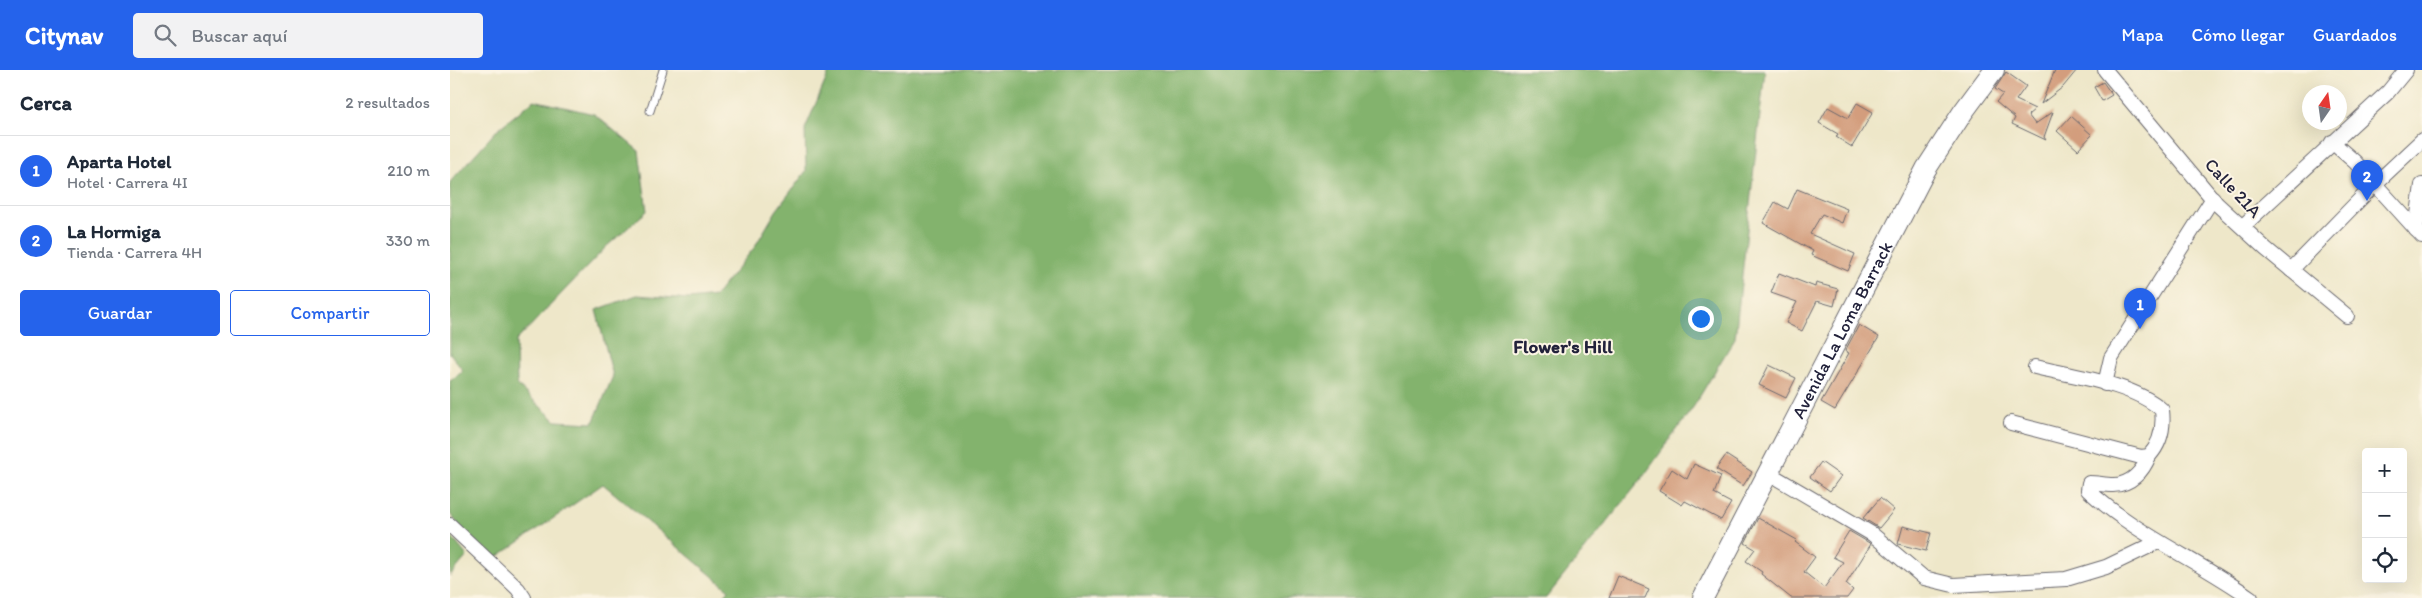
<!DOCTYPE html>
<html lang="es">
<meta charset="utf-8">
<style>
:root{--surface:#fff;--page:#f2f2f3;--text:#1f2937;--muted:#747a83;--line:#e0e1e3;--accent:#2563eb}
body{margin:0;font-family:Itim,sans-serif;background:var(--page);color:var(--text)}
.controls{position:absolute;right:15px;bottom:15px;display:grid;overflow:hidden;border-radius:5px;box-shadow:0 5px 20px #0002}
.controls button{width:45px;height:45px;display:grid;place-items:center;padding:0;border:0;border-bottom:1px solid var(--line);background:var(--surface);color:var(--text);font:25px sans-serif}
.compass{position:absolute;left:1852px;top:15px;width:45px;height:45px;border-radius:50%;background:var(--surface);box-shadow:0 5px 20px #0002;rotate:13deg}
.you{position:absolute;left:1250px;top:248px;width:18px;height:18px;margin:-12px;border:4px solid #fff;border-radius:50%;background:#1a73e8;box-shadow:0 0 0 8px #1a73e833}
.badge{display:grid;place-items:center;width:32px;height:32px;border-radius:50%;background:var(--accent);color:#fff;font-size:16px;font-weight:700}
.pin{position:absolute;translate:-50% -41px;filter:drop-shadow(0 1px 2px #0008)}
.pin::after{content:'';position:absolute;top:26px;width:18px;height:15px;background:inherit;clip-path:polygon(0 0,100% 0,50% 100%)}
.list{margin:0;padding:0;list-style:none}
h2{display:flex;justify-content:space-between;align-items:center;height:65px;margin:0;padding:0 20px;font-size:21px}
h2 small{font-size:16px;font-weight:400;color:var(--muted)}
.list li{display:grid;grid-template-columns:32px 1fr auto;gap:15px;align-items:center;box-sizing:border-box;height:70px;padding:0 20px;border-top:1px solid var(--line)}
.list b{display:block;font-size:19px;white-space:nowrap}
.list p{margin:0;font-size:16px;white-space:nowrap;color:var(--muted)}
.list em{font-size:16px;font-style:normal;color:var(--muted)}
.actions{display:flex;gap:10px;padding:15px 20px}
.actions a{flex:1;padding:11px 0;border:1px solid var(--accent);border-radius:5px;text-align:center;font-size:18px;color:var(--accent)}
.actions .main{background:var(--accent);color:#fff}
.icon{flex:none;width:28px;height:28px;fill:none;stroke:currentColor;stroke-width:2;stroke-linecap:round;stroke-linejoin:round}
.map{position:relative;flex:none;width:1972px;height:528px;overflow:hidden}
header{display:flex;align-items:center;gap:30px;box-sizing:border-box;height:70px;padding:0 25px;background:var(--accent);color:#fff}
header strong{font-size:24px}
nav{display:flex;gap:28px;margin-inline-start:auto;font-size:18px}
.search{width:350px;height:45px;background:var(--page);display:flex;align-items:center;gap:12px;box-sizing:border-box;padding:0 18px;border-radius:5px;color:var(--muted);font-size:19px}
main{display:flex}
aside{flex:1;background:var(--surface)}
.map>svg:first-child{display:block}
.forest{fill:#83b36d;stroke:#526a54}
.building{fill:#d39d7d}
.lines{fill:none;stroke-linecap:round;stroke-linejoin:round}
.lane-casing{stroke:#69676d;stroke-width:9}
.street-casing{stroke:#69676d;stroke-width:16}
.secondary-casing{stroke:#69676d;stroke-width:22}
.lane{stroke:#fff;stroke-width:7}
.street{stroke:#fff;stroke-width:14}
.secondary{stroke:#fff;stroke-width:20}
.labels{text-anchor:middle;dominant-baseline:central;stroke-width:4;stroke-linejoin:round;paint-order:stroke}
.street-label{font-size:18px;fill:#22223b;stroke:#fcf5e5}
.neighbourhood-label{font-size:19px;font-weight:bold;fill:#22223b;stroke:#fcf5e5}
</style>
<header>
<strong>Citynav</strong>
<div class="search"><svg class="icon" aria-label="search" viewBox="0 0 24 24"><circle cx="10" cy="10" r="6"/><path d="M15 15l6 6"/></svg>Buscar aquí</div>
<nav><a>Mapa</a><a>Cómo llegar</a><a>Guardados</a></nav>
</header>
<main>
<aside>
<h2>Cerca<small>2 resultados</small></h2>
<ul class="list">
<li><span class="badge">1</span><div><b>Aparta Hotel</b><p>Hotel · Carrera 4I</p></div><em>210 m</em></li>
<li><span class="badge">2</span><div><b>La Hormiga</b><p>Tienda · Carrera 4H</p></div><em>330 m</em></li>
</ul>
<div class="actions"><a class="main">Guardar</a><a>Compartir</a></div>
</aside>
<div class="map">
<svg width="1972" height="528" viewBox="0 0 1972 528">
<rect width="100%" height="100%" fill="#fcf5e5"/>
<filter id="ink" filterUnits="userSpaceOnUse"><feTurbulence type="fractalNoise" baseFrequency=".02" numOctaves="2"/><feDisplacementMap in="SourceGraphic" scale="10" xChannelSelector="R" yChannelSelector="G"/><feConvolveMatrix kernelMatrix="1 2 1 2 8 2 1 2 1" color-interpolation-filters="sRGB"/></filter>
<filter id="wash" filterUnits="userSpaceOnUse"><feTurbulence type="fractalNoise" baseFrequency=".0096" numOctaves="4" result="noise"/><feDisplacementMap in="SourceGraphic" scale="20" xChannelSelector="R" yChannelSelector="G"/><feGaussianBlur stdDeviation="1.12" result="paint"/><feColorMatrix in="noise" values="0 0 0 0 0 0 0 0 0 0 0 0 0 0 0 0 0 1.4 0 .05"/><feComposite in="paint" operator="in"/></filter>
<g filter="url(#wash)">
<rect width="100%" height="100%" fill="#eee7c9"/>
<g class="forest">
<path d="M380,0h935l-30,268 -41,68 -54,75 -94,117h-824l7,-8 -126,-106 -110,76 -31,-31 -12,-15v-133l13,-10 -13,-18v-171l48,-53 36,-29 60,14 45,37 8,60 -40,35 -91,95 1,44 39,36 37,2 20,-47 -17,-66 41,-15 52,4 26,-3 39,-48 22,-37 30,-40 -1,-42z"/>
<path d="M0,465l17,21 -17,20z"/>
</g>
<g id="blocks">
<g class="building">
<path d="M1605,0h22l-14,17 -22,17z"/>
<path d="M1556,2l20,14 -10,14 19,9 -7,6 7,9 18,-12 -9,25 2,3 -34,-16 3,-6 -19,-16 7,-8 -8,-5z"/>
<path d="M1653,12l9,13 -10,6 -8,-14z"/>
<path d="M1407,33l16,9 -21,35 -16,-10 2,-3 -19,-11 9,-16 20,11z"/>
<path d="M1621,46l21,19 -14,15 -21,-19z"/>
<path d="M1347,119l50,20 -5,14 -20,-9 -12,20 45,20 -7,17 -37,-16 2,-4 -50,-28 12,-21 13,7z"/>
<path d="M1329,203l36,14 1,-4 22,6 -4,17 -17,-5 -15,30 -16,-8 11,-21 -26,-9z"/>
<path d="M1409,255l20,12 -44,73 -14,-8 28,-49 -4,-2z"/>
<path d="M1319,295l27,13 -10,20 -27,-13z"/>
<path d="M1276,385l26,17 -9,14 -27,-17z"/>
<path d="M1371,392l20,14 -11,15 -20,-14z"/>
<path d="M1244,394l27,12 -7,18 17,9 -10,17 -36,-19 -3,4 -23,-14 13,-22 15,10z"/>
<path d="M1430,428l14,12 -15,18 -16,-10z"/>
<path d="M1308,448l39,22 -2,2 20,15 -11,15 20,16 19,-26 -10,-5 16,-26 22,13 -25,40 7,6 -6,8h-56l-30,-24 1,-2 -16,-11 9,-12 -10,-6z"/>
<path d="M1453,456l28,7 -5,18 -28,-7z"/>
<path d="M1168,506l31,13 -4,9h-36z"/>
</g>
</g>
</g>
<g filter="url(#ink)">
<use href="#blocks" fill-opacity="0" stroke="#69676d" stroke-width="1"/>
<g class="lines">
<g class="lane-casing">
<path id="lane" d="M200,41l13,-41"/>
</g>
<g class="street-casing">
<g id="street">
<path d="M1655,0l112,134 49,45 81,67"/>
<path d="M1882,72l23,20 67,74"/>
<path d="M1793,156l145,-134 18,-22"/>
<path d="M1966,160l6,-45"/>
<path d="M1841,200l84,-86 47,-44"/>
<path d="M1655,314l6,-26 102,-160"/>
<path d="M1561,353l130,34 8,-1c12,-13 15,-29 13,-46 -28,-26 -89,-34 -127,-43"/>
<path d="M1699,386c-6,15 -18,29 -36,29 -8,0 -16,-2 -24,-2l-1,7c48,45 110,70 163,108"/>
<path d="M1318,403l104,61 52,44 29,7 113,-6 40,-12 52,-25"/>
<path d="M0,455l68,64 6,9"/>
</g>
</g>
<g class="secondary-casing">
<g id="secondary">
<path id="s1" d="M1253,528l223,-429 37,-57 31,-42"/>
</g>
</g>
<use href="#lane" class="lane"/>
<use href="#street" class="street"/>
<use href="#secondary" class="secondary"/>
</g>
</g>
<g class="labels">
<g class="street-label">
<text transform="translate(1783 118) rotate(47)">Calle 21A</text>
<text stroke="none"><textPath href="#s1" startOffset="302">Avenida La Loma Barrack</textPath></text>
</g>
<g class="neighbourhood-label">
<text x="1113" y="276">Flower's Hill</text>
</g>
</g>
</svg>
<div class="controls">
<button>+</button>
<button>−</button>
<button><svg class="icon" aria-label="locate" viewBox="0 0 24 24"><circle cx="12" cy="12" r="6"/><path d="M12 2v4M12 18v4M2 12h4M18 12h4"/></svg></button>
</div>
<svg class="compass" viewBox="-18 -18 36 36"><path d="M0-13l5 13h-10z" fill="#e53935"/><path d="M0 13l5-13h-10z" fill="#747a83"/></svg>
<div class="you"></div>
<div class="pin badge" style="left:1690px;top:259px">1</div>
<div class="pin badge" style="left:1917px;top:131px">2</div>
</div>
</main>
